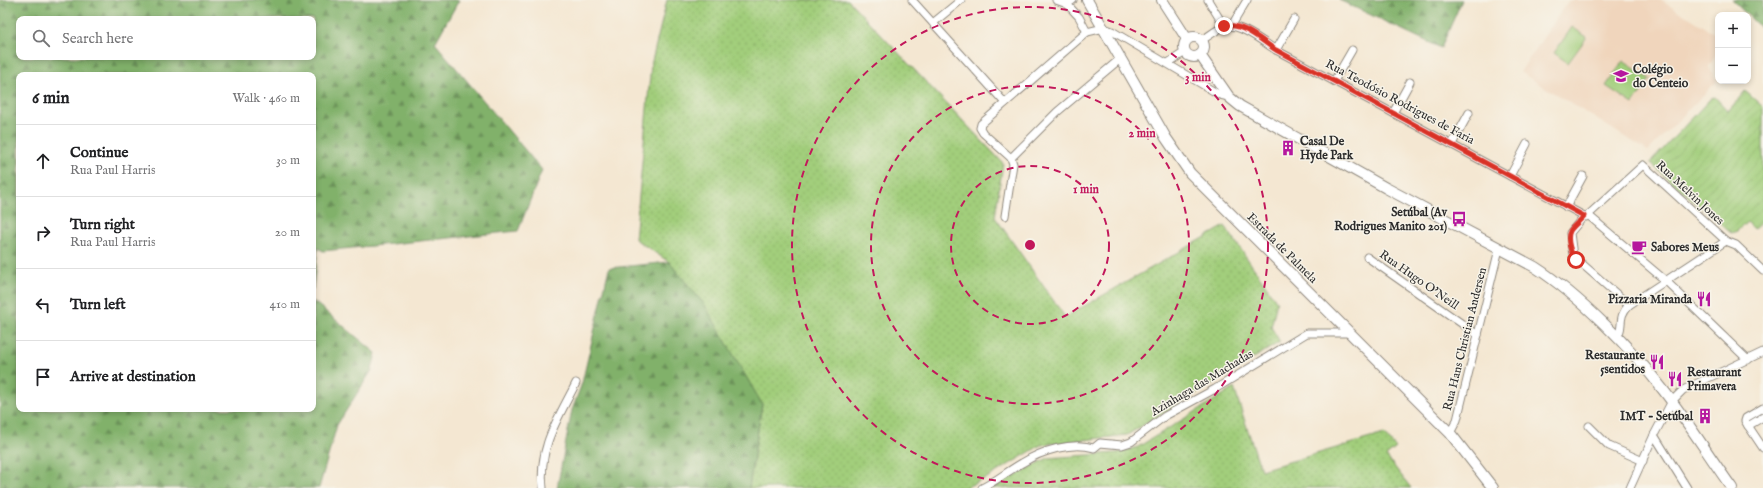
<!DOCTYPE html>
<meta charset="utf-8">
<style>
:root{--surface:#fff;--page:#f2f2f2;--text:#202124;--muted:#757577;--line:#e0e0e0}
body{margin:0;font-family:"IM FELL English",serif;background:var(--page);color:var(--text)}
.controls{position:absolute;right:12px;top:12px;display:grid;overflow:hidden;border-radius:8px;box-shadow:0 2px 6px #0003}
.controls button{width:36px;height:36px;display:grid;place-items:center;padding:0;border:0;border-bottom:1px solid var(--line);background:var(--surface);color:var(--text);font:20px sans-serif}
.stop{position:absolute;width:12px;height:12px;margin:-9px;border:3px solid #d93025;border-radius:50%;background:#fff}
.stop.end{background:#d93025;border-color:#fff;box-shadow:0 1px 4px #0008}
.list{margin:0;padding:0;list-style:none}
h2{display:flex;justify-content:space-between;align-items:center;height:52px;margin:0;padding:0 16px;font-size:17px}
h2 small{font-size:13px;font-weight:400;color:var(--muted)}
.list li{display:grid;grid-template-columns:26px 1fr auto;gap:12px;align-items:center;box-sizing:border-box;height:72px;padding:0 16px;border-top:1px solid var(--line)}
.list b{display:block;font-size:15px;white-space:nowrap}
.list p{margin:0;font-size:13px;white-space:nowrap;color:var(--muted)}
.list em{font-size:13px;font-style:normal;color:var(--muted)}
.icon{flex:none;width:22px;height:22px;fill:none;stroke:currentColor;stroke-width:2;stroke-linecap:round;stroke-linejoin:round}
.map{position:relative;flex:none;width:1763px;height:488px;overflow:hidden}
.search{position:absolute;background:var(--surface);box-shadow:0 2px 6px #0003;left:16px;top:16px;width:300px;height:44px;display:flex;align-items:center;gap:10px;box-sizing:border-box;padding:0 14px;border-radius:8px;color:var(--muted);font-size:15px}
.panel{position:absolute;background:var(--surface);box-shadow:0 2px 6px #0003;left:16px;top:72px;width:300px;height:340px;border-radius:8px}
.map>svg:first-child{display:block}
.built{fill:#f0d5bc}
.grass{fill:url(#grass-dots);stroke:#667c53}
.forest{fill:url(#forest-firs);stroke:#566e4b;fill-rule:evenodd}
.garden{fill:url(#garden-furrows);stroke:#667c53}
.pitch{fill:#a2ce7b;stroke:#667c53}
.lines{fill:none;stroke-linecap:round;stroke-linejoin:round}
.street-casing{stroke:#90897e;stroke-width:9}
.secondary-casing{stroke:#90897e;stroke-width:12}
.street{stroke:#fff;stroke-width:7}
.secondary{stroke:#fff;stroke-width:10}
.route{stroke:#d93025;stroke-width:5}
.ring{fill:none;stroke:#c2185b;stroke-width:2;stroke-dasharray:7 5}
.labels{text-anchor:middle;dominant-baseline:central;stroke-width:3;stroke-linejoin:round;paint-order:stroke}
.poi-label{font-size:12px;font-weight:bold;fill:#2b2b2b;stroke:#f7f3e8;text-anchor:start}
.street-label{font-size:12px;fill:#2b2b2b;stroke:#f7f3e8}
.centre{fill:#c2185b;stroke:#f7f3e8;stroke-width:2}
.ring-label{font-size:12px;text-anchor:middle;font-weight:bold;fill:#c2185b;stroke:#f7f3e8;stroke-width:3;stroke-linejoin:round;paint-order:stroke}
</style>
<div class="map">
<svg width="1763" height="488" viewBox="0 0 1763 488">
<defs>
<pattern id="grass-dots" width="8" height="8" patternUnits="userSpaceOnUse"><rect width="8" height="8" fill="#a2ce7b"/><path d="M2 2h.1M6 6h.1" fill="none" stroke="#8cb16a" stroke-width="1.8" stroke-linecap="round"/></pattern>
<pattern id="forest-firs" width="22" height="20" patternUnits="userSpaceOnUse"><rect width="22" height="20" fill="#81b16b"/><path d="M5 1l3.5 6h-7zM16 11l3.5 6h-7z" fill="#6a9058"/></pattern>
<pattern id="garden-furrows" width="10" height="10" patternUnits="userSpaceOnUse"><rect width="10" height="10" fill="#a2ce7b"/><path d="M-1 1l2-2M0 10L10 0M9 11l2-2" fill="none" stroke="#8cb16a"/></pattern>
</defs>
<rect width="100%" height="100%" fill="#f7f3e8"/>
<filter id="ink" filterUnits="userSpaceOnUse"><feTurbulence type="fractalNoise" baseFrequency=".025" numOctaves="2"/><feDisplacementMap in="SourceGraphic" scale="8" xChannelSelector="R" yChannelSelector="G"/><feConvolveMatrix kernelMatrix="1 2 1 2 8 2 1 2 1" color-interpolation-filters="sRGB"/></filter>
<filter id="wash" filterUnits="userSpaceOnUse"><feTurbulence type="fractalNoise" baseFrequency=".012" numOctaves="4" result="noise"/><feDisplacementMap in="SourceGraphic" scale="16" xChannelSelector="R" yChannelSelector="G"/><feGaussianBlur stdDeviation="0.9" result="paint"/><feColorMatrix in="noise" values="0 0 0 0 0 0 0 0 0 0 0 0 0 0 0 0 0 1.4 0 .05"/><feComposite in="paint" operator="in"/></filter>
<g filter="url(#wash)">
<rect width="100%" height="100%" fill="#f4e7d2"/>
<path class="built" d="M1569,0h91l58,35v15l-9,17 8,14 -69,70 -128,-79z"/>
<g class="grass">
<path d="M667,0h181l155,163 -8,54 70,100 160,-91 52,76 -6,25 9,15 -153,93 -86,10 -56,34 -21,9h-215l13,-84 -93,-142 -34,-23 16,-174z"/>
<path d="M1234,388l27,82 123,-36 12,14 -10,8 25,32h-420l57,-30 68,-5 22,-6z"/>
</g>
<g class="forest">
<path d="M0,0h459l-24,43 107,127 -24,61 -195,20 -5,-3 -5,41v-214h-294v334h294v-108l63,52 -4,17 -35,55 -18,63h-319zM19,19h294v38h-294z"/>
<path d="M1339,0h123l-21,48z"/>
<path d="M1732,0h31v25l-3,2z"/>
<path d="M669,262l35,42 58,100 -13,84h-192l15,-78 10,-27 27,-115z"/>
</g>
<path class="garden" d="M1745,91l18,16v114l-9,8 -7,-7 -10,9 -6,2 -81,-70 61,-65 4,-1 13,14z"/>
<g class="pitch">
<path d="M1572,27l15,10 -19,26 -14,-10z"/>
<path d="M1623,61l27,18 -17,25 -27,-18z"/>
</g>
</g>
<g filter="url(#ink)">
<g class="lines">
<g class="street-casing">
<g id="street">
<path d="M912,0l93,103"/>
<path d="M1056,0l11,4"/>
<path d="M1073,0l-6,4 12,13 8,15 17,-4 8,3 108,64 9,2"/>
<path d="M1208,0l16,26"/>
<path d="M933,23l28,-23"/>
<path d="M1232,25l15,-25"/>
<path d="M1202,40c7,-4 14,-10 21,-13 15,-6 40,15 53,23l310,167 57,-52 83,76 10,4 27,26"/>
<path d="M1276,50l18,-31"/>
<path d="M1168,63l17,-11"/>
<path d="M1334,81l18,-31"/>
<path d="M1393,113l17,-31"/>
<path d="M1452,144l17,-31"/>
<path d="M1011,158l46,-46 63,-53"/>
<path d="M1510,176l17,-32"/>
<path d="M1566,207l17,-31"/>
<path d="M1588,215l78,66 82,79"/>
<path d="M1005,216l8,-52 -2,-6 -28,-25 -3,-5 1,-4 106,-92"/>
<path d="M1584,216l-14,17 3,23 56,49"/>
<path d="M1367,257l111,78"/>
<path d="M1617,337c8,-10 -1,-19 12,-32l97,-64"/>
<path d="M1763,408l-17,10 -1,3 18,27"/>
<path d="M1589,426l20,20 34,15"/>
<path d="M1748,426l15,-9"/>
<path d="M1450,433l7,-13 42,-171"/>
<path d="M1654,435l33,53"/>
<path d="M543,488c-5,-41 15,-69 33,-105"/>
<path d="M982,488c14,-7 26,-17 40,-25 19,-12 50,-22 72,-15l6,-5 22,2 9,-3 34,-26 50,-27 92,-56h41"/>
<path d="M1630,488l24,-53 18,-34 11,-11 80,-38"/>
</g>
</g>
<g class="secondary-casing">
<g id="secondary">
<path d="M1087,0l79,138 24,35 260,260 43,55"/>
<path d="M1162,0l25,39"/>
<circle cx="1194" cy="47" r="10"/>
<path d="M1200,55l29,42 11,9 146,82 149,79c45,29 97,82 129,124 24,31 45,65 68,97"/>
</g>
</g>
<use href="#street" class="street"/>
<use href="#secondary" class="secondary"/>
</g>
</g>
<g class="lines" filter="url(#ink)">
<path class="route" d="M1224,26c18,-4 38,15 52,24l308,166c-4,5 -11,10 -14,15 -4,8 1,23 6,29"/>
</g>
<g class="ring">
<circle cx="1030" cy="245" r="79"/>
<circle cx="1030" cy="245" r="159"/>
<circle cx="1030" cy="245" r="238"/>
</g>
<defs>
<g id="school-bare" transform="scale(1.2)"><path d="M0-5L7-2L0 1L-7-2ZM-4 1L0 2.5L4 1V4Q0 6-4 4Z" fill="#b5179e" stroke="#f7f3e8" stroke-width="2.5" paint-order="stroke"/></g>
<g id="building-bare" transform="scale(1.2)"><path d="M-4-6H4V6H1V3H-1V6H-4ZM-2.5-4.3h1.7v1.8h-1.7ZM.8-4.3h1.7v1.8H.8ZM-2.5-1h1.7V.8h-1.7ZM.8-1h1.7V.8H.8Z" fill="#b5179e" stroke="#f7f3e8" stroke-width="2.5" paint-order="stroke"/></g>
<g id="bus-bare" transform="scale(1.2)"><path d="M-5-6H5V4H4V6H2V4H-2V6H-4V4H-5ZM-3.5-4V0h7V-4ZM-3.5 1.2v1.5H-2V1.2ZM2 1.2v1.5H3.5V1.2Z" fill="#b5179e" stroke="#f7f3e8" stroke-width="2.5" paint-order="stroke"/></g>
<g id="cafe-bare" transform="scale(1.2)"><path d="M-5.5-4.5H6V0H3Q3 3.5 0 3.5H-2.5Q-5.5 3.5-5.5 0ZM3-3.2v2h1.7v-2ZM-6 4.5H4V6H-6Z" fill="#b5179e" stroke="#f7f3e8" stroke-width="2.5" paint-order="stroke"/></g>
<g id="restaurant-bare" transform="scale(1.2)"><path d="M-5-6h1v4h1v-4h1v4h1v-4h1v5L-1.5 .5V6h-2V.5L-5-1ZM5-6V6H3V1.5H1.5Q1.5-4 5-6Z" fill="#b5179e" stroke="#f7f3e8" stroke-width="2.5" paint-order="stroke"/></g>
</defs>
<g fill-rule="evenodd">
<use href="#school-bare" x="1621" y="76"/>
<use href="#building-bare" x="1288" y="148"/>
<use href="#bus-bare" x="1459" y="219"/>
<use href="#cafe-bare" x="1639" y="247"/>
<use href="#restaurant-bare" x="1704" y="299"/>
<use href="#restaurant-bare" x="1657" y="362"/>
<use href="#restaurant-bare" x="1675" y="379"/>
<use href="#building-bare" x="1705" y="416"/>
</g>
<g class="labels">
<g class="poi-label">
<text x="1633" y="69">Colégio<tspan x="1633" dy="14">do Centeio</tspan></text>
<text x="1300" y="141">Casal De<tspan x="1300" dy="14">Hyde Park</tspan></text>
<text x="1447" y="212" text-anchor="end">Setúbal (Av<tspan x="1447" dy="14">Rodrigues Manito 201)</tspan></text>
<text x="1651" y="247">Sabores Meus</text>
<text x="1692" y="299" text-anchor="end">Pizzaria Miranda</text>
<text x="1645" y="355" text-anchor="end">Restaurante<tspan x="1645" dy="14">5sentidos</tspan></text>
<text x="1687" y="372">Restaurant<tspan x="1687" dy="14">Primavera</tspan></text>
<text x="1693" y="416" text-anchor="end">IMT - Setúbal</text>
</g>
<g class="street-label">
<text transform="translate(1400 102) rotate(28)">Rua Teodósio Rodrigues de Faria</text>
<text transform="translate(1690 193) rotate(43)">Rua Melvin Jones</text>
<text transform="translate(1282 248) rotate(45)">Estrada de Palmela</text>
<text transform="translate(1419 280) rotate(35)">Rua Hugo O'Neill</text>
<text transform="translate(1465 339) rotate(-76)">Rua Hans Christian Andersen</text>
<text transform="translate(1202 383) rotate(-31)">Azinhaga das Machadas</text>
</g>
</g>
<circle cx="1030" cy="245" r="6" class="centre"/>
<g class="ring-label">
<text x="1198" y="81">3 min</text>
<text x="1142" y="137">2 min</text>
<text x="1086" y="193">1 min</text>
</g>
</svg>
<div class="controls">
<button>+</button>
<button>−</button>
</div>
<div class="stop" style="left:1576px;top:260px"></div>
<div class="stop end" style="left:1224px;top:26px"></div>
<div class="search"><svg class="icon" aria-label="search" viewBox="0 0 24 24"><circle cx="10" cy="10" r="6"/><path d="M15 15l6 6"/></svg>Search here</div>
<section class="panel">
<h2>6 min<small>Walk · 460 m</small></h2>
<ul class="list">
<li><svg class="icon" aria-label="ahead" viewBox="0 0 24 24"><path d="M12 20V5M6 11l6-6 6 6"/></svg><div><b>Continue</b><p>Rua Paul Harris</p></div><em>30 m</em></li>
<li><svg class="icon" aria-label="right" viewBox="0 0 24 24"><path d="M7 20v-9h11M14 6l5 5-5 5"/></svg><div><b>Turn right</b><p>Rua Paul Harris</p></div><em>20 m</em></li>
<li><svg class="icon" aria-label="left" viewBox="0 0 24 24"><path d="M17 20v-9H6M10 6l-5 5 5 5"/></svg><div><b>Turn left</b></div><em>410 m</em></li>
<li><svg class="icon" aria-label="arrive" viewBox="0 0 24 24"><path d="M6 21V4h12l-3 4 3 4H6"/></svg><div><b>Arrive at destination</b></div></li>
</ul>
</section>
</div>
